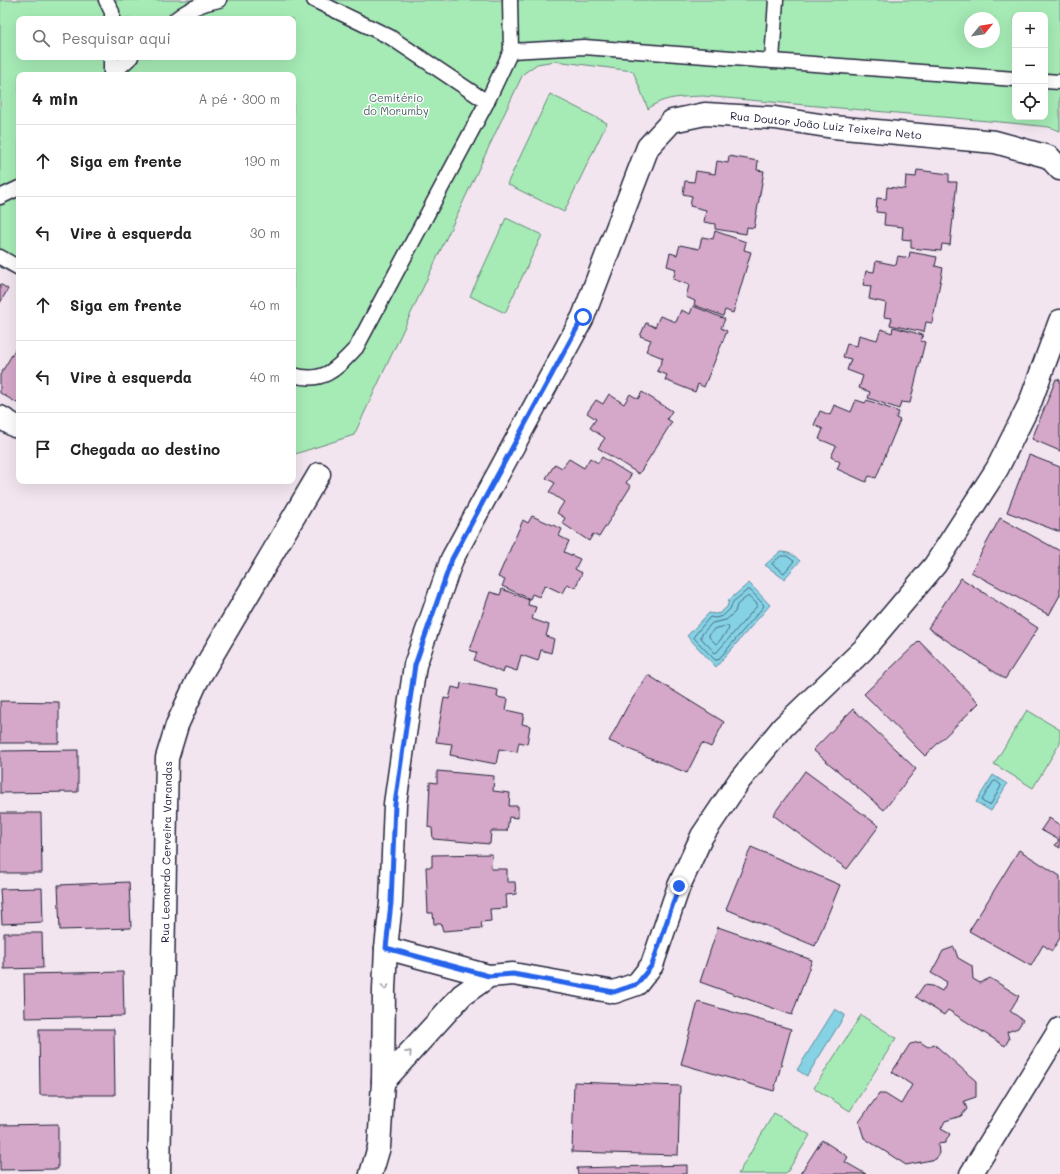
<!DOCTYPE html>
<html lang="pt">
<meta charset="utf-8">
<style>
:root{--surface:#fff;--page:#f2f2f2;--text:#222;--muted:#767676;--line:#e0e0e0}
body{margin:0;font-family:Mali,sans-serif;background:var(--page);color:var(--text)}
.controls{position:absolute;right:12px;top:12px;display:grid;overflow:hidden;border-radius:8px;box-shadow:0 4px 16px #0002}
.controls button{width:36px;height:36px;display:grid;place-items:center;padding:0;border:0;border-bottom:1px solid var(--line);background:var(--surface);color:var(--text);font:20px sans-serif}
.compass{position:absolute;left:964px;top:12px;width:36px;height:36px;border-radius:50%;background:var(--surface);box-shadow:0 4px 16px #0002;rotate:60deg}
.stop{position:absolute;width:12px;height:12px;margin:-9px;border:3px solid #2563eb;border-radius:50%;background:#fff}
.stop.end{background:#2563eb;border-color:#fff;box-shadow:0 1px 4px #0008}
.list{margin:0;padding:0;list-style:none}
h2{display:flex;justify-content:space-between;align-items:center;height:52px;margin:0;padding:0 16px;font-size:17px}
h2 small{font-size:13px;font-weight:400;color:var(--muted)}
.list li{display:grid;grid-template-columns:26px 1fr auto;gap:12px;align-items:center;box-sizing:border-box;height:72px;padding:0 16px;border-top:1px solid var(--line)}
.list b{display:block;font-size:15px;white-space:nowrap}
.list em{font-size:13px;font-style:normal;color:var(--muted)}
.icon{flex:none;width:22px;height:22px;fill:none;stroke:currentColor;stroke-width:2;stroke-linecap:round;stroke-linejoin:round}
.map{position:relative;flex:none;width:1060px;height:1174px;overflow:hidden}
.search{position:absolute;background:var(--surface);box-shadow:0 4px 16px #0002;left:16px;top:16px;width:280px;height:44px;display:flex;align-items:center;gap:10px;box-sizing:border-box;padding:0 14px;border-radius:8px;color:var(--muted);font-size:15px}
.panel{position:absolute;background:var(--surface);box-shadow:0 4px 16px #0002;left:16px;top:72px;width:280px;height:412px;border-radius:8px}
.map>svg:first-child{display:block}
.green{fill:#a6ebb6;stroke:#648678;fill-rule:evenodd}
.water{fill:#85d2e5;stroke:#5d8ca1}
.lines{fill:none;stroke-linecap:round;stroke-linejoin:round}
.shore{stroke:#4a687f;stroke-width:1}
.building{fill:#d5a7c9;stroke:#22223b}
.lane-casing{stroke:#22223b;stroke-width:17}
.street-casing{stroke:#22223b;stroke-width:25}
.lane{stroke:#fff;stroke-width:14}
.street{stroke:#fff;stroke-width:22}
.oneway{stroke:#9c9ca7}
.route{stroke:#2563eb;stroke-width:5}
.labels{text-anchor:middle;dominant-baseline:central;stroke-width:3;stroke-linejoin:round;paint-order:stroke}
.park-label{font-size:11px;fill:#4a5e60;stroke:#fff}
.street-label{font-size:11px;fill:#22223b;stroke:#fff}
</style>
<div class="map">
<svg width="1060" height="1174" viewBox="0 0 1060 1174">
<rect width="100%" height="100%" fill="#f2e5ef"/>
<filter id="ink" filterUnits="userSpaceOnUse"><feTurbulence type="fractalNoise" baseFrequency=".025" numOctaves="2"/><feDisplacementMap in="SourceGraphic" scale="8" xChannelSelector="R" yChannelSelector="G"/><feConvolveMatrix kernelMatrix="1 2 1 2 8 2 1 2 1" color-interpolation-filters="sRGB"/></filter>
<g filter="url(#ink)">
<g class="green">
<path d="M0,0h1060v131l-11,-4 -38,-4 -308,-27c-18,1 -40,0 -55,13l-15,-38 -78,-10 -18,3 -14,10 -169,361 -59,19 -2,-2v-377h-274v202l-19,-10zM1015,15h30v102h-30zM970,18h24v24h-24zM19,19h274v38h-274z"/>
<path d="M550,94l57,29 -43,89 -57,-28z"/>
<path d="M506,218l36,17 -37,78 -35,-17z"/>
<path d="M1027,710l33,20v13l-27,45 -39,-24z"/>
<path d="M861,1015l35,23 -46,73 -36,-23z"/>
<path d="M774,1113l36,22 -24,39h-48z"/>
</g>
<g class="water">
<path d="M780,552c9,0 14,3 20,9l-16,18 -19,-14z"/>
<path d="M749,583l21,22 -54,62 -29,-31 22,-23 6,1 5,-1 7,-6 2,-7z"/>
<path d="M993,775l14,9 -16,27 -15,-9z"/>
<path d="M835,1009l10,6 -38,61 -10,-6z"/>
</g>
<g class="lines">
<g class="shore">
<path d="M781,556h6l7,5 -10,12 -12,-9z"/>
<path d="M748,590h2l13,14 1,2 -46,54h-3l-21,-22v-2l16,-19 5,1 8,-2 7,-7 3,-7z"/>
<path d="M747,597h3l7,7v2l-40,46 -2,1 -14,-15v-3l11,-12 14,-3 9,-8 2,-7z"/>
<path d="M728,626l1,3 -12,15 -2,-1 -6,-6v-2l5,-6z"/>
<path d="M996,781l5,4v1l-10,18 -2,1 -6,-3 -1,-2 11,-18z"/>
</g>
</g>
<g class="building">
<path d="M729,156l29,5 -1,9 7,1 -10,57 -7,-1 -1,7 -31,-5v-5l-11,-2 2,-12 -16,-4 2,-10 -9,-2 2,-13 9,1 2,-11 19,3 2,-13 11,2z"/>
<path d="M917,170l32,4v8h8l-7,63 -8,-1 -1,7 -30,-3v-8l-9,-1 1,-12 -19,-2 1,-12 -9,-1 1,-14 9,1 1,-12 18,2 1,-13 10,1z"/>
<path d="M715,231l31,11 -2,8 7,2 -18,61 -8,-3 -2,6 -29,-11 1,-4 -9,-4 3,-12 -16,-6 3,-10 -9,-3 3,-13 7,2 3,-10 19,4 3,-12 11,2z"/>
<path d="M910,252l27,5 -2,9 8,2 -11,55 -6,-1 -2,10 -34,-7 2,-7 -8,-1 2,-14 -17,-4 2,-13 -8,-1 3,-14 8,1 2,-11 20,4 2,-9 11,2z"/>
<path d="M0,284l8,5 -8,14z"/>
<path d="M693,306l32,13 -4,9 6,3 -23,56 -6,-3 -3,8 -30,-12 2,-5 -10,-4 6,-13 -17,-7 5,-11 -11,-4 6,-13 9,4 5,-11 16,6 5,-12 9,4z"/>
<path d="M893,327l30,8 -2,6 4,1 -15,61 -9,-1 -2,7 -31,-11 2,-6 -11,-4 4,-12 -16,-6 4,-11 -8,-2 4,-13 10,2 2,-11 18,5 4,-11 11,4z"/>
<path d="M19,343v61l-19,-11v-18z"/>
<path d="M1056,379l4,1v71l-28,-12z"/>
<path d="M642,392l30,19 -5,8 5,3 -33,52 -41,-26 7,-10 -15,-10 6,-9 -9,-6 9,-13 7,4 6,-10 15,10 6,-10 8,5z"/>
<path d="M856,400l9,3 2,-3 32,12 -3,6 4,2 -24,58 -7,-2 -3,6 -29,-13 3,-7 -9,-5 5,-11 -17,-7 4,-10 -9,-4 6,-14 10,4 4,-10 17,7z"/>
<path d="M1029,455l31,12v65l-53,-20z"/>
<path d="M602,457l29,18 -5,8 5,3 -32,51 -6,-3 -4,7 -27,-18 3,-5 -8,-5 7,-11 -15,-10 6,-9 -9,-5 9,-14 7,4 7,-9 15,9 6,-10 8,5z"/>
<path d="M532,516l30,13 -3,7 10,5 -5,11 16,7 -5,10 7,4 -7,15 -8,-4 -5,9 -17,-8 -6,12 -7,-3 -2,5 -28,-13 3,-6 -7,-3 25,-57 5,3z"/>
<path d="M1000,518l60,33v44l-11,20 -78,-43z"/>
<path d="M961,578l77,50 -33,51 -77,-51z"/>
<path d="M502,589l27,11 -1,5 8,2 -4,12 17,6 -3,11 8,3 -3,14 -10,-3 -3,11 -17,-6 -4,16 -12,-4 -2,6 -29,-13 3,-7 -7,-3 20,-58 10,3z"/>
<path d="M919,641l60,62 -54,53 -61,-62z"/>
<path d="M648,675l76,47 -13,25 -9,-4 -15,30 -78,-32 18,-34z"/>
<path d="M461,683l37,7 -1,7 11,2 -2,11 18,4 -2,10 8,2 -3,18 -8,-2 -2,10 -18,-3 -3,15 -46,-9 2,-11 -16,-2 8,-44 5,1 3,-12 8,2z"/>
<path d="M0,701l59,1v41h-59z"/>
<path d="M853,709l63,60 -32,41 -71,-60z"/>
<path d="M78,750v42l-78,1v-42z"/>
<path d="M437,771l57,5 -1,15 17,2 -1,13h9v12l-9,-1 -2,14h-16l-1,13 -57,-5 -1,-11 -4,-1 2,-45 7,1z"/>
<path d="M805,771l74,55 -32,43 -74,-54z"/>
<path d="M0,813h41l1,60h-42z"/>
<path d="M1049,818l11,7v23l-5,-3 4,-5 -18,-10z"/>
<path d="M751,847l89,38 -25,61 -89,-37z"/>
<path d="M1019,850l41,26v62l-8,13 -9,-6 -12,21 -62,-35z"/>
<path d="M492,854l-1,15h16v13h8l1,12 -10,1 1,13 -17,1 1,12 -10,1 1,6 -39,3 -2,-7h-7l-1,-11h-5l-2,-46h6v-12z"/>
<path d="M129,882l2,46 -71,2 -2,-45z"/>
<path d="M42,888l1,34 -41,2 -2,-35z"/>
<path d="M718,927l94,33 -20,55 -92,-33z"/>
<path d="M4,933h38l1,35 -39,1z"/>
<path d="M954,947l4,11 14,8 1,13 7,4 10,-5 29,18 -9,15 13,9 -5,8 -11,4 2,7 -4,7 -57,-36 -4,5 -28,-18 8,-12 9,1 9,5 5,-9 -16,-9 12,-22z"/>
<path d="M123,972l1,44 -99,2 -1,-44z"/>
<path d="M698,1002l93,27 -17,62 -93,-27z"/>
<path d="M39,1029h75l1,66h-75z"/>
<path d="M920,1042l8,5 6,-3 42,37v16l-12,4 3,8 -6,7 -16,5 -4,8 9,5 -5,9 -7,1 1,9 -3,6 -30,6 -42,-27 -5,-16 20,-28h6l16,10 11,-19 -20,-13 18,-28z"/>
<path d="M574,1082l106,4 -2,69 -106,-3z"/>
<path d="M58,1124v45l-58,1v-45z"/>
<path d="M822,1140l26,17 -3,5 21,12h-66z"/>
<path d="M687,1165v9h-109l-1,-6z"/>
</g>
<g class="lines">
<g class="lane-casing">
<g id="lane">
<path d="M106,0l6,12v7"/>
<path d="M314,0l76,37 97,65"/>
<path d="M176,19c12,-10 27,-16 43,-19"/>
<path d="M511,51l73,-4 431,32"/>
<path d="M772,61l4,-61"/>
<path d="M111,75l20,-18"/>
<path d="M111,75v-18"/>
<path d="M1045,81l15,1"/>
<path d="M0,197l19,-9"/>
<path d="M0,257l19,11"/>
<path d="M293,375c31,9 43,-6 63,-27l131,-246 24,-51 -1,-51"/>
</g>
</g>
<g class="street-casing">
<g id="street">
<path d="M0,417l15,9 4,1"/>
<path d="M386,948l103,28"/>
<path d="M383,1082l79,-87 27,-19 24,-2 101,18 23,-8 15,-19 27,-79 23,-50 37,-55 44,-54 81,-78 71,-84 62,-96 33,-66 30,-82"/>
<path d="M159,1174l8,-416 10,-33 20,-44 122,-207"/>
<path d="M371,1174l8,-27 4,-65 1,-93 2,-41 5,-45 4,-99 20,-139 37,-106 131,-242 65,-170 24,-26 33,-7 70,4 58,9 162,15 54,15 11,12"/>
<path d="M971,1174l89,-145"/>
</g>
</g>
<use href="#lane" class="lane"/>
<use href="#street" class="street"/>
</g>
<defs><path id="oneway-chevron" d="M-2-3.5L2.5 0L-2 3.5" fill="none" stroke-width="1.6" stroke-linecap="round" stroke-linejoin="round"/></defs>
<g class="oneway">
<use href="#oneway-chevron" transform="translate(385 987) rotate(92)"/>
<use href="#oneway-chevron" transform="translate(409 1053) rotate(-48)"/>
</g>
</g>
<g class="lines" filter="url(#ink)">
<path class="route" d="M583,317l-131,242 -37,106 -20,139 -4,99 -5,45 103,28 24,-2 101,18 23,-8 15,-19 27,-79"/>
</g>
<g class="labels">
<g class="park-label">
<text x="396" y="97">Cemitério<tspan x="396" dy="13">do Morumby</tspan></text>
</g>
<g class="street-label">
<text transform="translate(826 125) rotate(6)">Rua Doutor João Luiz Teixeira Neto</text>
<text transform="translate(166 852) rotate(-89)">Rua Leonardo Cerveira Varandas</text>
</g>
</g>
</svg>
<div class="controls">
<button>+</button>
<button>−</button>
<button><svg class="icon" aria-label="locate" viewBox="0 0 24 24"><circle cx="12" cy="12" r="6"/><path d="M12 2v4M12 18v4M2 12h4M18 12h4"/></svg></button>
</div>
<svg class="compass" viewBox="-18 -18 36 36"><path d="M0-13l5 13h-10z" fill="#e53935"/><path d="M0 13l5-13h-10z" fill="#767676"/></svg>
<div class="stop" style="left:583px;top:317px"></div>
<div class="stop end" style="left:679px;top:886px"></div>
<div class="search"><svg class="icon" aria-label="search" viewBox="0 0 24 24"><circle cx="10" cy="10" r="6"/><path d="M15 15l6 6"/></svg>Pesquisar aqui</div>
<section class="panel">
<h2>4 min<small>A pé · 300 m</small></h2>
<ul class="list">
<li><svg class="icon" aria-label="ahead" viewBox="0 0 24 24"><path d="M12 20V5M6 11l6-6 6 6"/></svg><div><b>Siga em frente</b></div><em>190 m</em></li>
<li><svg class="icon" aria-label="left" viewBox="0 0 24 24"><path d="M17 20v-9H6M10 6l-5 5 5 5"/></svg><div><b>Vire à esquerda</b></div><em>30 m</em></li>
<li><svg class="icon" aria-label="ahead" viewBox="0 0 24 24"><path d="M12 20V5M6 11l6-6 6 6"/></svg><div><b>Siga em frente</b></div><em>40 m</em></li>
<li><svg class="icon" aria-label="left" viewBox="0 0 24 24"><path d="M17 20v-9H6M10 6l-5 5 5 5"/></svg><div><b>Vire à esquerda</b></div><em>40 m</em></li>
<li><svg class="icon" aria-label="arrive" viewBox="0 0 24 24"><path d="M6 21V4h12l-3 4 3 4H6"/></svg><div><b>Chegada ao destino</b></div></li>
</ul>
</section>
</div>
